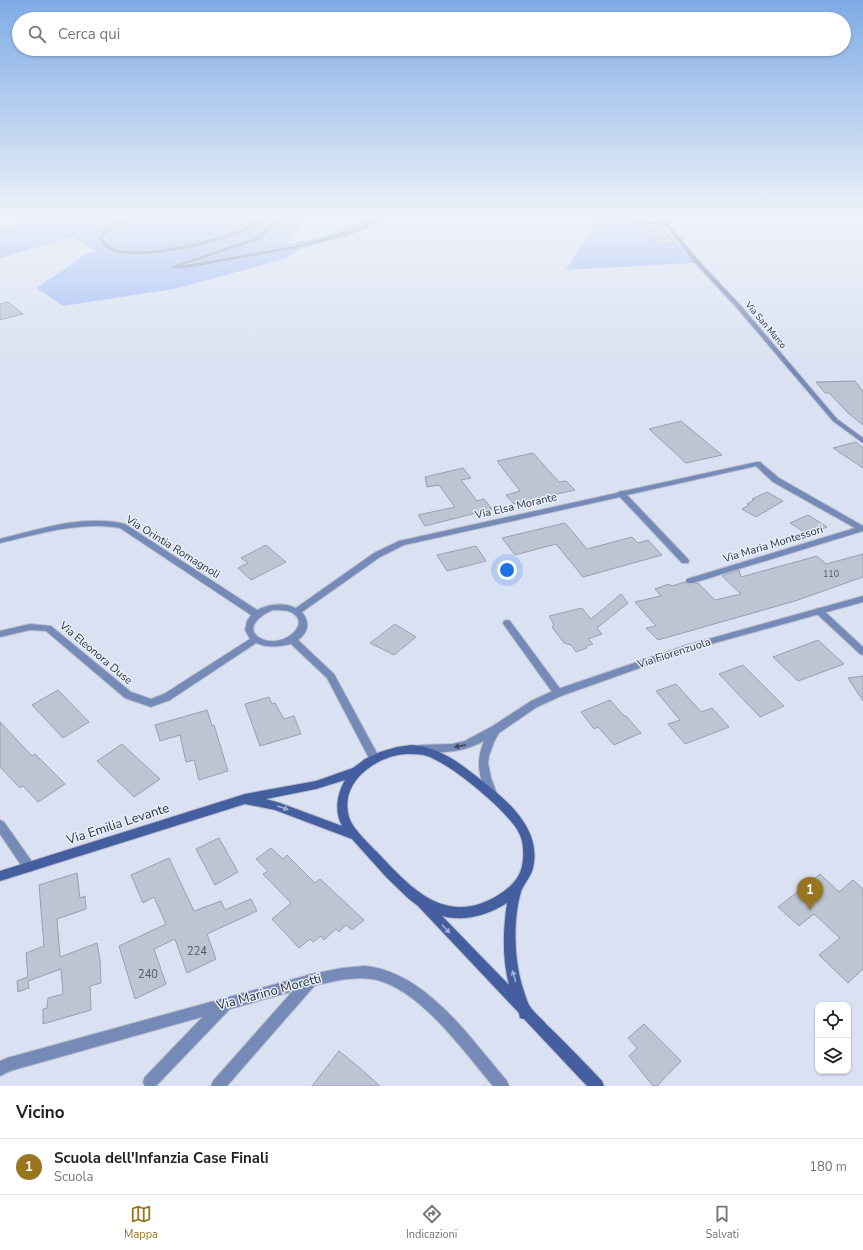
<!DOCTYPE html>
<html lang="it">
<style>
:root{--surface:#fff;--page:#f6f6f6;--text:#222;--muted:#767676;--line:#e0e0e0;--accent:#98761f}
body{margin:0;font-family:"Nunito Sans",sans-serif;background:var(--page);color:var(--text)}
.controls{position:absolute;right:12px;bottom:12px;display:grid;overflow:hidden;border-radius:8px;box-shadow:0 1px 3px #0004}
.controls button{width:36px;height:36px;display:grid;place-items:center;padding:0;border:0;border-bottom:1px solid var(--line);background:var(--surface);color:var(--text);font:20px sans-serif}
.you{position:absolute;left:507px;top:570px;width:14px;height:14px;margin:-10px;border:3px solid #fff;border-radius:50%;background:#1a73e8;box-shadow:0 0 0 6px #1a73e833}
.badge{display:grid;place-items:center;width:26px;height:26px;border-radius:50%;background:var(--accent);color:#fff;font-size:13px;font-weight:700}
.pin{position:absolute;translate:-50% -33px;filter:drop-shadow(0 1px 2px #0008)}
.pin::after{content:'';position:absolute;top:21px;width:14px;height:12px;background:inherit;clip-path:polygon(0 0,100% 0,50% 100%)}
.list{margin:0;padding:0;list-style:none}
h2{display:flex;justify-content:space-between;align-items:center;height:52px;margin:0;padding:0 16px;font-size:17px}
h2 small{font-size:13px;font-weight:400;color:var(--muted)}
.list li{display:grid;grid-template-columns:26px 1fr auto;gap:12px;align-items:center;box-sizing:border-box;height:56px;padding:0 16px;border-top:1px solid var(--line)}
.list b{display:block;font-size:15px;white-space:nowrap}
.list p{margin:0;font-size:13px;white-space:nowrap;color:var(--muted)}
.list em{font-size:13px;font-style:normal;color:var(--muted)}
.icon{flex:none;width:22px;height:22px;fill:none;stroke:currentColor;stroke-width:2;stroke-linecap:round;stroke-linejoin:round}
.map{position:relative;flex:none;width:863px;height:1086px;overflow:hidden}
.search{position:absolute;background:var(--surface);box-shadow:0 1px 3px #0004;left:12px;right:12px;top:12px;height:44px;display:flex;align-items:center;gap:10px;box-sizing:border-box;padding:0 14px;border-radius:22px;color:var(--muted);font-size:15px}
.sheet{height:108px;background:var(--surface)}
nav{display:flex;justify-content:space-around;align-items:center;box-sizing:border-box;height:56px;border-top:1px solid var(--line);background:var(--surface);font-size:11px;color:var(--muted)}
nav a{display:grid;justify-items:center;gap:2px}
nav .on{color:var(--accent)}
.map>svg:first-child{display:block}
.green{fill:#a1bbf7}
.building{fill:#bdc5d5;stroke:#989fae}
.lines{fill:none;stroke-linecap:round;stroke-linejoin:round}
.service-casing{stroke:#b8becd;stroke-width:2}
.minor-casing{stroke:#b8becd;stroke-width:2}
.tertiary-casing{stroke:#b8becd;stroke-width:2}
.secondary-casing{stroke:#b8becd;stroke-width:2}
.service{fill:#768ab8;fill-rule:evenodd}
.minor{fill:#768ab8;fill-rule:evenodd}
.tertiary{fill:#768ab8;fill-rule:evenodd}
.secondary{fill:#445ea0;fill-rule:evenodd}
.oneway{fill:#404757}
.oneway2{fill:#9eaed3}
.labels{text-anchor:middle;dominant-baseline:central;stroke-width:3;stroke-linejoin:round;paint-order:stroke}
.far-street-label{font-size:9px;fill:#2e3137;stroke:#e8effc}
.number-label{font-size:9px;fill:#52565e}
.street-label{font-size:11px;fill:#2e3137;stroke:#e8effc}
.near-number-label{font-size:11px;fill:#52565e}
.near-street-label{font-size:13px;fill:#2e3137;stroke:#e8effc}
</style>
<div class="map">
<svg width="863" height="1086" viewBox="0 0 863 1086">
<rect width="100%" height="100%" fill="#dae1f2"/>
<g class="green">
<path d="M41,216h263l1,5 -20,24 33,-7 36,-12 21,-10h18l-32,15 -64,19 -9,8 -114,31 -111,17 -26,-18 49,-34 10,-3 -22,-14 -74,21v-30l43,-10z"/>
<path d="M589,216h12l-2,2 65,10 30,35 -128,7 32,-52z"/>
</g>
<g class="building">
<path d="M662,229l13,14 -16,1 -12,-14z"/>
<path d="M8,302l15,12 -23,6v-16z"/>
<path d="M855,381l8,10v34l-15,-12 -19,-20h-4l-9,-11z"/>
<path d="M681,421l41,34 -36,8 -37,-34z"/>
<path d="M856,442l7,6v20l-30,-20z"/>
<path d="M533,453l26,29 7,-1 9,9 -61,14 -8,-9 14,-4 -23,-30z"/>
<path d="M463,468l8,10 -10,2 16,21 7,-2 8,10 -67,17 -7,-11 37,-8 -16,-22 -12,2 -2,-10z"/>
<path d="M767,492l16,9 -27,16 -14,-8 7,-4 -2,-1 7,-4 -2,-1z"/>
<path d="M808,515l19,12 -18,8 -19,-12z"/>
<path d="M565,523l22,26 45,-12 6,6 10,-3 14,15 -79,22 -27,-33 -41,11 -13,-17z"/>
<path d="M266,545l20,17 -35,18 -13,-12 10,-5 -7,-5z"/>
<path d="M476,546l10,15 -39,10 -10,-16z"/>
<path d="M863,554v23l-68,24 -137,39 -12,-12 10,-2 -21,-24 26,-6 -6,-7 14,-5 3,2 13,-4 2,2 11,-1 17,17 26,-6 -19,-18 17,-6 2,7 76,-21 9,8z"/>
<path d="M621,594l7,9 -31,25 5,6 -14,5 5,5 -7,2 1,2 -11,4 -5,-7 -7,-2 -12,-16 2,-2 -5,-9 33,-8 9,11z"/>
<path d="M395,624l21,13 -22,18 -24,-12z"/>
<path d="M818,640l26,24 -46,17 -25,-24z"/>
<path d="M743,665l41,41 -24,11 -41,-43z"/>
<path d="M863,676v25l-15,-23z"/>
<path d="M676,684l25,28 11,-4 17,19 -44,17 -17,-20 12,-4 -24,-29z"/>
<path d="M58,690l31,32 -26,16 -31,-33z"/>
<path d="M269,697l3,7 3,-1 9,16 10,-3 7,18 -41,12 -15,-42z"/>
<path d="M610,700l14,16h2l15,17 -27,12 -16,-18 -4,2 -13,-17z"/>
<path d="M207,710l5,16 2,-1 14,46 -29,9 -5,-20 -8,2 -6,-27 -20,6 -5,-16z"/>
<path d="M0,722l32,34 3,-2 30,30 -27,18 -15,-16 -3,2 -20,-21z"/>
<path d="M122,744l38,35 -26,18 -37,-36z"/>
<path d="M219,838l19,34 -23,13 -19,-36z"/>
<path d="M271,848l12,11 4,-4 28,28 5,-4 44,41 -12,10 -6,-5 -7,7 -3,-3 -12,11 -3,-4 -8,6 -3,-3 -11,9 -27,-29 19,-16 -28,-29 5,-3 -12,-12z"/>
<path d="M169,858l25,53 27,-10 4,9 26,-11 6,12 -50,23 9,25 -29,14 -12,-34 -21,10 12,35 -31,15 -16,-53 47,-22 -12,-27 -11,6 -12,-28z"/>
<path d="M77,873l3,25 5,-2 1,13 -29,10 3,38 37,-14 3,17 1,23 -11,3 1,24 -48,14v-15l4,-1 1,-10 15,-4 -2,-25 -33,12 1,7 -11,4 -1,-11 11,-4 -2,-24 18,-7 -5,-61z"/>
<path d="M820,874l19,18 14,-12 10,9v80l-15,14 -29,-28 21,-17 -26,-24 -15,12 -21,-19z"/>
<path d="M644,1024l37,37 -24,25h-4l-24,-30 8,-8 -9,-10z"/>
<path d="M339,1051l22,18 19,17h-68z"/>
</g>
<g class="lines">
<g class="service-casing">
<g id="service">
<path d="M127,216h5l-26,17 -3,5c2,4 4,7 8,9 23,13 99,-6 123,-15 10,-4 30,-16 39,-16 -26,22 -133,50 -165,33 -4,-2 -7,-6 -9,-11l3,-7z"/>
<path d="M282,216h5l-28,24 -80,26 116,-20h2v2l-115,21 -12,-2 85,-29z"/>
<path d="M507,620l3,1 51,69 2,3 -2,3 -3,1 -3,-1 -51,-71 -1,-2 1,-2z"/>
<path d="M311,974l5,2 1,4 -1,4 -89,102h-16l2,-5 93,-105z"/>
<path d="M223,999l5,2 2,5 -2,5 -72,75h-11l-2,-4 2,-5 73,-76z"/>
</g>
</g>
<g class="minor-casing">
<g id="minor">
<path d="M380,216h5c-22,19 -62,25 -90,32l-2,-1 58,-17 21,-9z"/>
<path d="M597,216h12l55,8 -6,-8h4l36,44 43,46 96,113 26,19v5l-30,-22 -96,-113 -43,-46 -27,-35z"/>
<path d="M757,462h3l19,16 84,48v5l-170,52h-6l-1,-2 1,-2 168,-51 -82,-46 -17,-16 -129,29 61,64 1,2 -1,2h-6l-62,-66 -216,48 -24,12 -78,55c8,10 7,20 -4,28l36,34 45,83 -1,3 -4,1 -4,-1 -43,-82 -36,-34c-13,3 -23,4 -35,-1l-86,57 -19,7 -26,-9 -79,-67 -16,-1 -30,7v-6l30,-7 21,2 80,66 20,7 13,-5 86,-55 -5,-9 2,-9 4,-6 -131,-87c-41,-7 -81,6 -120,15v-4c40,-10 84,-25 125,-15l132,86c12,-6 26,-8 39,-2l78,-55 25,-12 218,-48 4,-2h3zM273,610c5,0 11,0 15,1 28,10 -5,40 -28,27 -17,-10 2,-24 13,-28z"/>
<path d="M819,608l3,1 41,38v8l-3,-1 -44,-41 -1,-2 1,-2z"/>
<path d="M0,820l4,2 29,41 2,4 -2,4 -4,1 -4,-1 -25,-37z"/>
<path d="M365,966c61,6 105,72 142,115l2,5h-16c-29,-34 -74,-99 -121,-107 -20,-3 -41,3 -60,7l-302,85 -10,5v-15l7,-3 305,-84 30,-6z"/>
</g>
</g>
<g class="tertiary-casing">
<path id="tertiary" d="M863,596v6l-170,47 -132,47 -24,11 -38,26 -5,9 -5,14 -1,7 3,15 6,16 -1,3 -4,1 -4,-1 -1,-3c-9,-19 -11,-34 -3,-53 -23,12 -37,11 -63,12l-4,-1 -1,-3 1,-3 4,-1 31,-1 13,-3 26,-14 40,-26 24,-11 132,-45z"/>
</g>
<g class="secondary-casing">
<path id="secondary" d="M412,745c27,2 48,18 69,35 27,21 61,49 52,88 -2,9 -9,15 -12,24 -8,27 -7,66 1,93 2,6 4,14 7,20 4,7 13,14 18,20 19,18 37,37 55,56l2,5h-17l-63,-67 -4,-1 -1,-5 -101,-107 -9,-7 -22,-21 -35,-39 -77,-29 -30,-6 -245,77v-10l245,-77 71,-13 37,-13 12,-9 15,-7 17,-5zM406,754c7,0 15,0 21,2 24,8 81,55 92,77 5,9 5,24 3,33 -3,15 -15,24 -27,31 -51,29 -85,-10 -118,-45 -8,-8 -25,-24 -28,-35 -10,-35 27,-61 57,-63zM345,780c-8,14 -11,31 -3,46l-62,-23 -14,-4 50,-10zM507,903c-4,27 -5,55 2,82l-67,-69c23,6 46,-1 65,-13z"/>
</g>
<use href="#service" class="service"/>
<use href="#minor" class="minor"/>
<use href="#tertiary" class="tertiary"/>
<use href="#secondary" class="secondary"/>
</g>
<defs><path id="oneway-solid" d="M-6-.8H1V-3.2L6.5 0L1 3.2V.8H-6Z"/></defs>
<use class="oneway" href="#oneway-solid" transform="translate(460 746) rotate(169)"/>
<g class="oneway2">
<use href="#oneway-solid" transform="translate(283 808) rotate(19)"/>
<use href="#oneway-solid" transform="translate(446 929) rotate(47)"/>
<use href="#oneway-solid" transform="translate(514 976) rotate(-107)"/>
</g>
<linearGradient id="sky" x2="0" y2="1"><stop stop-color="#7eabe5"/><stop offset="0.59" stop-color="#eef2f9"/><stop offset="1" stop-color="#eef2f9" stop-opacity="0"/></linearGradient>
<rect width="863" height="368" fill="url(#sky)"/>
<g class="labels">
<g class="far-street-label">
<text transform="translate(766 325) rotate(50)">Via San Marco</text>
</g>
<g class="number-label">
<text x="831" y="574">110</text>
</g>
<g class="street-label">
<text transform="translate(516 506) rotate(-13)">Via Elsa Morante</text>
<text transform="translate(773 544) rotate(-17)">Via Maria Montessori</text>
<text transform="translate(173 547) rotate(32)">Via Orintia Romagnoli</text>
<text transform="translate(96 653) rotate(40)">Via Eleonora Duse</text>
<text transform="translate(674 653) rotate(-18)">Via Fiorenzuola</text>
</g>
<g class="near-number-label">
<text x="197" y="951">224</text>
<text x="148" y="974">240</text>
</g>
<g class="near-street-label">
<text transform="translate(118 824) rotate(-18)">Via Emilia Levante</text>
<text transform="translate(269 992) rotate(-15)">Via Marino Moretti</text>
</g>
</g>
</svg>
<div class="controls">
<button><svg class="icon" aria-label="locate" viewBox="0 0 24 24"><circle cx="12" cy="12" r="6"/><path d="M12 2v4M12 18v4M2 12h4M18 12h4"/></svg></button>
<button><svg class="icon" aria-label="layers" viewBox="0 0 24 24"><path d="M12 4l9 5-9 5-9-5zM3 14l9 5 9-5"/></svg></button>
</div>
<div class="you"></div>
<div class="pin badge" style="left:810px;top:910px">1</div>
<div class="search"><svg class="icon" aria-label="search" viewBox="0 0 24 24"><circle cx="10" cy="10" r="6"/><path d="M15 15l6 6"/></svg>Cerca qui</div>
</div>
<section class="sheet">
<h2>Vicino<small></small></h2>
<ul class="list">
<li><span class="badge">1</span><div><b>Scuola dell'Infanzia Case Finali</b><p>Scuola</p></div><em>180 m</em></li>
</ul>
</section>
<nav>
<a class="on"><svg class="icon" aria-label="map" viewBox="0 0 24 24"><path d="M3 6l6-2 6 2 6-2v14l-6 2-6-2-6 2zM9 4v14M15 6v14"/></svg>Mappa</a>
<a><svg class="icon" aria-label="directions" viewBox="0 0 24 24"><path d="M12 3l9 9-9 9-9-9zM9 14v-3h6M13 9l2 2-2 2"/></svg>Indicazioni</a>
<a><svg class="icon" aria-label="saved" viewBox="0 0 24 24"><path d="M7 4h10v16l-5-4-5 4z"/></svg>Salvati</a>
</nav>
